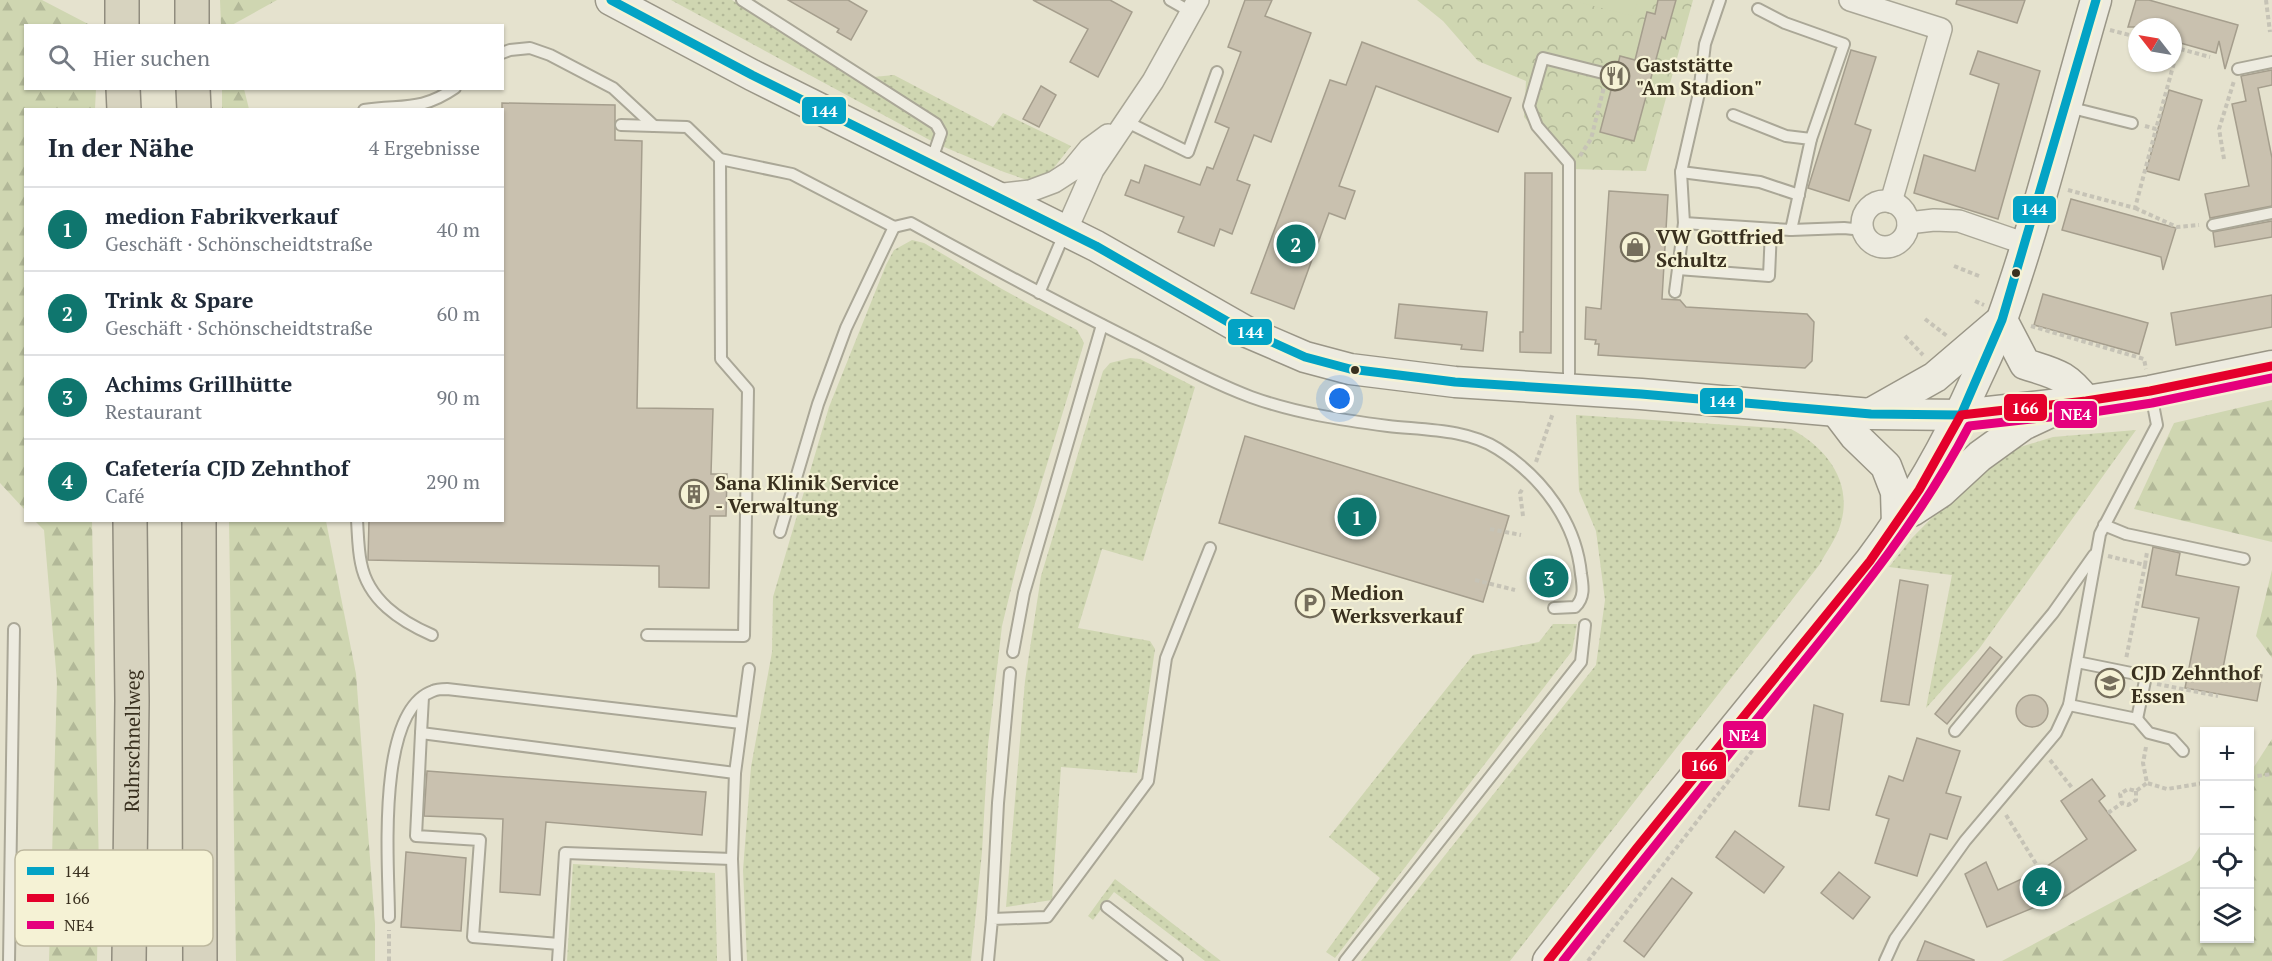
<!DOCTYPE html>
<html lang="de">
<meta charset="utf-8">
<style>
:root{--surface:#fff;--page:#f2f2f3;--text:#1f2937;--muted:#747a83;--line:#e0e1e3;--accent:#0f766e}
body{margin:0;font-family:"PT Serif",serif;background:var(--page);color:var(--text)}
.controls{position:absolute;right:18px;bottom:18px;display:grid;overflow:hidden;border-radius:0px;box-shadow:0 2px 4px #0004}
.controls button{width:54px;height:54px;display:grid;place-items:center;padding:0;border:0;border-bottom:2px solid var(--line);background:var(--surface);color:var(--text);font:30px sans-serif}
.compass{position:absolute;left:2128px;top:18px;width:54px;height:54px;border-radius:50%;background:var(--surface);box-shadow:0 2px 4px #0004;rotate:301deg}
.you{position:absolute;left:1340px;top:399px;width:21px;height:21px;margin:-15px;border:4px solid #fff;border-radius:50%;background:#1a73e8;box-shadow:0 0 0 9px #1a73e833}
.badge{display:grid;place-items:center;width:39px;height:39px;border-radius:50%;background:var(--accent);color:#fff;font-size:20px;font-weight:700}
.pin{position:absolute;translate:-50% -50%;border:3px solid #fff;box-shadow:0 2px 6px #0006}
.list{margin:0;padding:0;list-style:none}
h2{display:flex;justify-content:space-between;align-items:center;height:78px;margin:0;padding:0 24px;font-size:26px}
h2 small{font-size:20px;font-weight:400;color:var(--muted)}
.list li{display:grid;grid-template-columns:39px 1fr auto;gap:18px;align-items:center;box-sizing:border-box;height:84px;padding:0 24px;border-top:2px solid var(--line)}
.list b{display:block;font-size:22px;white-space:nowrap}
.list p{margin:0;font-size:20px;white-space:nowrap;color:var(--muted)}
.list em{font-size:20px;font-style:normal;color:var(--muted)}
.icon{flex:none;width:33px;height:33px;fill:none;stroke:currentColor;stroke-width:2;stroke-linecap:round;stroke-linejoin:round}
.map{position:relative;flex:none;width:2272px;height:961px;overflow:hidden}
.search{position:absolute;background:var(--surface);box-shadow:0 2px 4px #0004;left:24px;top:24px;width:480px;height:66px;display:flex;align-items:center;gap:15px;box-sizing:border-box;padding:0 21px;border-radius:0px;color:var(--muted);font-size:22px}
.panel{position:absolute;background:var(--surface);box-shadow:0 2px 4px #0004;left:24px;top:108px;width:480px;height:414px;border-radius:0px}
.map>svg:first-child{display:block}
.grass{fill:url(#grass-dots)}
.forest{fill:url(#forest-firs)}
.park{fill:url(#park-crowns)}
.garden{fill:#cfd6b1}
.building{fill:#c9c1af;stroke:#a59e8d;stroke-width:1.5}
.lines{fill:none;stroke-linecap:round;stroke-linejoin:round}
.lane-casing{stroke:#aaa797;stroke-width:14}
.street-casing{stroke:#aaa797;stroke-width:24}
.secondary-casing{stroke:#9a9687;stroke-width:33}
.highway-casing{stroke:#908c7e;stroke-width:36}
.path{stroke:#c6c3b6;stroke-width:4;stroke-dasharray:4.5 3;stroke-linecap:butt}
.lane{stroke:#edebe0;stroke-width:10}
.street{stroke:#edebe0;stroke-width:21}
.secondary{stroke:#edebe0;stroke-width:30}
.highway{stroke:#d7d3bf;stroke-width:33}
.bus-1-casing{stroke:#f5f2d5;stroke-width:14}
.bus-2-casing{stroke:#f5f2d5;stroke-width:14}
.bus-3-casing{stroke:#f5f2d5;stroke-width:14}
.bus-1{stroke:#03a3c5;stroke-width:9}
.bus-2{stroke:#e4002b;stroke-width:9}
.bus-3{stroke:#e5007d;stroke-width:9}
.bus-dot{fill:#39301f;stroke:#f5f2d5;stroke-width:2}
.labels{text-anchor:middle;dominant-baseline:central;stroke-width:4.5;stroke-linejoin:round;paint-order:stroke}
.poi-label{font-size:20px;font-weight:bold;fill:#39301f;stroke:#f5f2d5;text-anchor:start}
.street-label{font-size:20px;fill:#39301f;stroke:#f5f2d5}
.key{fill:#f5f2d5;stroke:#bdb89e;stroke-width:1.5}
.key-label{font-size:16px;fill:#39301f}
.line-badge{stroke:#f5f2d5;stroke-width:2}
.badge-label{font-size:16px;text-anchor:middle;font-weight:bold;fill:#fff}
</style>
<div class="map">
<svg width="2272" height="961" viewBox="0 0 2272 961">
<defs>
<pattern id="grass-dots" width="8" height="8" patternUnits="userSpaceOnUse" patternTransform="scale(1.5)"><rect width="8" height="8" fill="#cfd6b1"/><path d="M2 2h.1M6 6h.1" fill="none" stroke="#b2b898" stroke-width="1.8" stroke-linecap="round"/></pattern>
<pattern id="forest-firs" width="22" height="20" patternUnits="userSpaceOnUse" patternTransform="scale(1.5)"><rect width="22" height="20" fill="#cfd6b1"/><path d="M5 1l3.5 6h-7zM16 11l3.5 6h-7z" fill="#b2b898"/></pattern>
<pattern id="park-crowns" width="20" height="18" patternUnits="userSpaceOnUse" patternTransform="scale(1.5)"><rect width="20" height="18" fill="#cfd6b1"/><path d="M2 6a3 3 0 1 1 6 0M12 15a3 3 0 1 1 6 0" fill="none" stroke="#b2b898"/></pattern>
</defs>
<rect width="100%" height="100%" fill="#e5e2ce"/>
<g class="grass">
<path d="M671,0h61l121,79 41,-4 99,52 10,-14 68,33 -22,28 -19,7 -26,-9 -67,-28z"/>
<path d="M912,240l12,3 78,46 75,41 7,13 -65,213 -17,70 -14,119 -6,107 -11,109h-224l-4,-91 8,-103 21,-115 1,-55 56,-190 57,-142 8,-15z"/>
<path d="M1130,358l10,1 55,28 -52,174 -41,-12 -24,79 72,13 5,8 -18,124 -76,-6 -9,133 -46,7 19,-226 16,-105 62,-205 7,-8z"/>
<path d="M1576,415l215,14c36,19 63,54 49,97 -4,13 -14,26 -20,38l-310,397h-149l235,-296 9,-65 -9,-69 -17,-40z"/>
<path d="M2136,430l-157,219 -53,59 26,-133 -63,-8 23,-29 58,-59 47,-31 36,-11z"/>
<path d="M1553,624h24l-5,27 -237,307 -9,-6 54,-74 -51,-41 144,-182 66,-13z"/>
<path d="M573,864l142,9 2,88h-150z"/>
<path d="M1115,879l106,82h-16l-91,-69 -21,28 -5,-4z"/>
</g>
<g class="forest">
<path d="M0,0h42l48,25 -64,1v62l70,1 -1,20 -69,1 -1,400 -25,-27z"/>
<path d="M220,0h57l-45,25h-11z"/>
<path d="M222,89h22l5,20h-27z"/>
<path d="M2272,400v142l-138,-33 40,-86z"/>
<path d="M35,521h57l7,349 -2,91h-48l8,-279 -13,-152z"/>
<path d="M229,521h97l30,153 19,250v37h-139z"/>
<path d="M2272,570v88l-16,-22z"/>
<path d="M2272,739v222h-270l189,-101 13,-20v98h46v-165z"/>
</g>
<path class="park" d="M1417,0h276l-47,171 -76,-2 -46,-52 2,-36 -48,-20 -35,-40z"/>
<path class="garden" d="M1570,0h68l-5,16z"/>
<g class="building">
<path d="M788,0h60l19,11 -16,29 -14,-8 2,-3z"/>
<path d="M1033,0h77l22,12 -34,65 -28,-15 18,-33z"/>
<path d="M1245,0h27l-7,16 46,17 -40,109 -17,-7 -17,45 13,5 -18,49 -12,-5 -6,17 -36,-14 6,-15 -59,-22 6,-15 8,3 6,-18 55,20 7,-18 6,2 16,-41 -14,-6 26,-70 -13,-5z"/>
<path d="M1658,0h18l-11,39 -3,-2 -28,104 -34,-9 20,-76 15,4 12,-48 8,2z"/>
<path d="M1957,0h68l-8,23 -61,-19z"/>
<path d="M2136,0h13l89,25 -13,44 -6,-28 -3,12 -43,-12v-14h-45z"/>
<path d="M1362,42l149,56 -13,34 -122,-46 -37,100 16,5 -10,28 -16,-6 -35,96 -43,-16 79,-213 16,5z"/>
<path d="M1851,50l25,7 -21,67 16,6 -22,71 -41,-13z"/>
<path d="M1978,51l62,20 -42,148 -84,-26 10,-38 51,16 24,-87 -29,-10z"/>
<path d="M2272,70v15l-14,3 14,70v48l-62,12 -5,-24 44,-8 -17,-82 14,-3 -5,-25z"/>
<path d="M1041,86l15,9 -17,32 -16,-8z"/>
<path d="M2169,90l33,10 -23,80 -33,-9z"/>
<path d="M502,103l113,2v35l27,1 -5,267 76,1 -2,65h16l-1,42h-16l-1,72 -50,-1v-21l-291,-6 1,-40h133z"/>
<path d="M1525,173h27l-1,180 -31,-1v-20h3z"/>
<path d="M1609,191l59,4 -6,104 18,1 6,7 121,7 7,8 -2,39 -7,7 -207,-13 1,-11h-4l1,-4 -11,-1 1,-32 15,2z"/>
<path d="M2071,199l105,29 -13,42 -2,-13 -99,-27z"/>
<path d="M2272,221v16l-57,10 -2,-15z"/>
<path d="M2043,294l105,29 -9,31 -105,-29z"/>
<path d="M2272,295v32l-96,18 -5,-32z"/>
<path d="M1399,304l88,8 -4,39 -22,-2 1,-4 -67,-7z"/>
<path d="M1245,436l264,80 -26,86 -264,-79z"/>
<path d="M2153,547l27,6 -4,22 63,12 -16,81 39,7 -5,26 -72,-13 14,-70 -57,-11z"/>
<path d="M1900,580l28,5 -19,120 -28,-4z"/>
<path d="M1990,647l12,10 -55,67 -12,-10z"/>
<circle cx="2032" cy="711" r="16"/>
<path d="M1814,705l29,9 -14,96 -30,-4z"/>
<path d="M1917,738l43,13 -14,42 15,4 -14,42 -17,-5 -13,42 -42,-13 14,-44 -13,-4 13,-39 14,5z"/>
<path d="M427,771l279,21 -4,43 -156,-13 -6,73 -40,-3 3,-73 -79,-3z"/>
<path d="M2092,779l13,17 -6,5 37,49 -90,59 -6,-4 -53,22 -22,-53 21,-12 12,28 43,-20 46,-31 -26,-38z"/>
<path d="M1735,831l49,36 -20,26 -48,-36z"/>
<path d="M406,852l60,6 -5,73 -60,-4z"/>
<path d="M1839,872l31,25 -17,22 -32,-26z"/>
<path d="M1672,878l20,15 -48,64 -20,-16z"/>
<path d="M1925,941l49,19v1h-57z"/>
</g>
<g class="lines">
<g class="lane-casing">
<g id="lane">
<path d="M742,0l194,124 5,9 -10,29"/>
<path d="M1170,0l21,12"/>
<path d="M1758,9l27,14 59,21 -33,95"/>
<path d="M502,53l8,-3 20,-2 20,7 63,33 41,38"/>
<path d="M2238,69l34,-7"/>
<path d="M2068,107l64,16"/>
<path d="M364,110c38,-6 56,2 91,-22"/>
<path d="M1125,121l63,31 29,-80"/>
<path d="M621,125l66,2 33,32 72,15 102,53 17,-4c74,41 149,81 225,119 37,19 75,40 115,55 44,16 91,23 137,29 36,4 79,3 110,23 44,28 78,73 83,125 2,12 4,24 -6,33l-21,1"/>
<path d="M1681,172l79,10 39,13"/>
<path d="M1684,223l107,7 20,-91 -25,-3 -53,-21"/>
<path d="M2213,225l59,-12"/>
<path d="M1791,230l53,-2 19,2"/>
<path d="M1678,269l91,7 2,-46"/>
<path d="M1675,292l9,-69 -3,-51 18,-79 6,-49 15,-44"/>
<path d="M1039,293l26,-61"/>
<path d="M1569,387v-224l-32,-37 -8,-20 14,-48 64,16"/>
<path d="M357,520c1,15 1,29 4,43 7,37 39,58 71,72"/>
<path d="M2104,525l22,9 118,25"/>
<path d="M780,532l38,-128 28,-76 48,-101"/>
<path d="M647,635l97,1 4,-246 -27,-31 -1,-200"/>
<path d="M1013,652l11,-59 78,-268"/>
<path d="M2069,705l68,14 9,-43 -69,-14"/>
<path d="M2137,719l12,14 23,6 11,12"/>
<path d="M1955,731l98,-118 41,-58"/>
<path d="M421,733l2,-36"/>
<path d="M1107,907l70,54"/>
<path d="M389,917c0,-49 -14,-206 44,-226 4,-2 9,-2 14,-2l294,34"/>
<path d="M992,919l6,-116 12,-130"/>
<path d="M559,944l-86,-7 7,-97 -64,-4 5,-103 314,40"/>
<path d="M9,961l5,-332"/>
<path d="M558,961l7,-108 167,6"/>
<path d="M736,961l-4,-102 3,-86 14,-104"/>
<path d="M988,961l4,-42 55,-2 101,-136 18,-123 44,-110"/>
<path d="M1345,961l236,-299 4,-37"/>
<path d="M1885,961l10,-22 70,-98 91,-108 13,-28 31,-171 57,-109 -6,-31"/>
</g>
</g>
<g class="street-casing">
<g id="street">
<path d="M1850,0l91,29 -50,173"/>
<path d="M995,195l35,-4 24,-9 17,-11 18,-22 19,-14"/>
<circle cx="1885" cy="224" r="23"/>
<path d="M1908,223l26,-3 25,1 67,23"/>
<path d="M1066,231l27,-61 60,-89 45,-81"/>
</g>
</g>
<g class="secondary-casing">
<g id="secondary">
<path d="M611,0l141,75 344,171 151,86 58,25 45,12 105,13 186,12 230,20 90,1 125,-14 64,-10 122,-25"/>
<path d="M2002,320l23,44c31,10 40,10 61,37"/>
<path d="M1836,411l19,25 31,30 10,26 1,33"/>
<path d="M1873,412l62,-35 62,-53"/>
<path d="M1912,511l29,-19 39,-36 43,-31 30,-14"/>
<path d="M1548,961l88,-112 234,-288c45,-60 76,-115 107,-184 9,-19 18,-38 25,-58 37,-104 63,-213 94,-319"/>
</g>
</g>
<g class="highway-casing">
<g id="highway">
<path d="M122,0v26"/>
<path d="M192,0v26"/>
<path d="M123,88l1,22"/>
<path d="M193,88l1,22"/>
<path d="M199,520l1,441"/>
<path id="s1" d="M129,961l3,-260 -2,-181"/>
</g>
</g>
<g class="path">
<path d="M2266,0l4,32"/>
<path d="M2110,30l27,7"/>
<path d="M2173,47l37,10"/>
<path d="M2145,126l11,3 22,-81"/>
<path d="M1580,156l11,-17 13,-52"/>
<path d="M2224,159l-5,-30 15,-48"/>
<path d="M2068,190l67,18 21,-79"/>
<path d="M2135,208l42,19 22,-2"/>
<path d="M1954,266l25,10"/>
<path d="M1975,301l9,4"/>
<path d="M1925,319l22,17"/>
<path d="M2031,326l113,33 2,10"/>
<path d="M1905,336l18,19"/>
<path d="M1536,462l17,-49"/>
<path d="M1523,516l-3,-23 3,-5"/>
<path d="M1490,529l31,6"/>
<path d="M2108,556l37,9 -19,94"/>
<path d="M2145,565l2,-13"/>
<path d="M1475,580l40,10"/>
<path d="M2157,684l61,12"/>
<path d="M2146,747l-3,16 4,20 20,6 37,-6"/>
<path d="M2050,760l23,29"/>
<path d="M2250,777l22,-3"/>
<path d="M2136,791v9l-8,5 -6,-2 -2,-9 8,-5 8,2 11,-8"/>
<path d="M2108,813l14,-10"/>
<path d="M2006,815l32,52"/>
<path d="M389,961v-31"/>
<path d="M1588,961l164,-210 13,-19"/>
</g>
<use href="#lane" class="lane"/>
<use href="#street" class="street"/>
<use href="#secondary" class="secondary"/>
<use href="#highway" class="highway"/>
<g class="bus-1-casing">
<g id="bus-1">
<path d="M611,0l141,75 344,171 134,77 75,34 45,12 105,13 186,12 230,20 90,1"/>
<path d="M1961,415l41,-95 94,-320"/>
</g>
</g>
<g class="bus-2-casing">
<path id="bus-2" d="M1548,961l88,-112 234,-288 49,-71 42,-75 125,-14 64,-10 122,-25"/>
</g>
<g class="bus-3-casing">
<path id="bus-3" d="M1563,961c71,-90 144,-180 216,-269 69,-85 139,-168 190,-266l118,-13 65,-10 120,-25"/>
</g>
<use href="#bus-1" class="bus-1"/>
<use href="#bus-2" class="bus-2"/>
<use href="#bus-3" class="bus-3"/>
</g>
<defs>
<g id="restaurant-ring" transform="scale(1.5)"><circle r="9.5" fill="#f5f2d5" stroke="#756e5c" stroke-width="1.5"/><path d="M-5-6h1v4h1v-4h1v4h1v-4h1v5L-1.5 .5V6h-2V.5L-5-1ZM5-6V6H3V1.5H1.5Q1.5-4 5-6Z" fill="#756e5c"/></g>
<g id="shop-ring" transform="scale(1.5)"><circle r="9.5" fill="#f5f2d5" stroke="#756e5c" stroke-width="1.5"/><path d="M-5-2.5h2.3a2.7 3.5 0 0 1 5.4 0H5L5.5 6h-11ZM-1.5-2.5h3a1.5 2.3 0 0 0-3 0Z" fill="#756e5c"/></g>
<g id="building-ring" transform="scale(1.5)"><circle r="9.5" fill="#f5f2d5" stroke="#756e5c" stroke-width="1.5"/><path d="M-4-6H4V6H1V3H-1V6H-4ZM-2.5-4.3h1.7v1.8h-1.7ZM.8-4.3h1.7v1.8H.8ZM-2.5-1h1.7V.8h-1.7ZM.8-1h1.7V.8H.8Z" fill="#756e5c"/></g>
<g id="parking-ring" transform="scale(1.5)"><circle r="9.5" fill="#f5f2d5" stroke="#756e5c" stroke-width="1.5"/><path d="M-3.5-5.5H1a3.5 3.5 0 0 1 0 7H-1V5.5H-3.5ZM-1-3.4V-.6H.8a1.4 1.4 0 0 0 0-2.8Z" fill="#756e5c"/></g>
<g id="school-ring" transform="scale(1.5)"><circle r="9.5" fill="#f5f2d5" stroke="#756e5c" stroke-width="1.5"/><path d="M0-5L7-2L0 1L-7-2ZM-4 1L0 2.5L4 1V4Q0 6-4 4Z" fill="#756e5c"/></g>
</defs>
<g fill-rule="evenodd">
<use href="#restaurant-ring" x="1615" y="76"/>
<use href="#shop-ring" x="1635" y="247"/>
<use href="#building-ring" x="694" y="494"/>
<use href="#parking-ring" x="1310" y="603"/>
<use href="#school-ring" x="2110" y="683"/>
</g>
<g class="bus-dot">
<circle cx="2016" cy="273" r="5"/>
<circle cx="1355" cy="370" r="5"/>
</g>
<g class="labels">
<g class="poi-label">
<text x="1636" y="64">Gaststätte<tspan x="1636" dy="23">"Am Stadion"</tspan></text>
<text x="1656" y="236">VW Gottfried<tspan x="1656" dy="23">Schultz</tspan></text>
<text x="715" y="482">Sana Klinik Service<tspan x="715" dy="23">- Verwaltung</tspan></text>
<text x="1331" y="592">Medion<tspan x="1331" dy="23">Werksverkauf</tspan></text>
<text x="2131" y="672">CJD Zehnthof<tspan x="2131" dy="23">Essen</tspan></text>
</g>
<g class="street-label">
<text stroke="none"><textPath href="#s1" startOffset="220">Ruhrschnellweg</textPath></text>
</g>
</g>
<rect x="15" y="850" width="198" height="96" rx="9" class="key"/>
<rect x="27" y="867" width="27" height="8" fill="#03a3c5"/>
<rect x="27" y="894" width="27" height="8" fill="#e4002b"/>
<rect x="27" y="921" width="27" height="8" fill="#e5007d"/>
<g class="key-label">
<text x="64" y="877">144</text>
<text x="64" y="904">166</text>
<text x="64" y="931">NE4</text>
</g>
<g class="line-badge">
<rect x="801" y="96" width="46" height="29" rx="6" fill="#03a3c5"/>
<rect x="2012" y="195" width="45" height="29" rx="6" fill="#03a3c5"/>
<rect x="1227" y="318" width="46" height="28" rx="6" fill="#03a3c5"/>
<rect x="1699" y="387" width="45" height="28" rx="6" fill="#03a3c5"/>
<rect x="2003" y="393" width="45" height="29" rx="6" fill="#e4002b"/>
<rect x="2053" y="400" width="45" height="29" rx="6" fill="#e5007d"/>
<rect x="1722" y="720" width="45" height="29" rx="6" fill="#e5007d"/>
<rect x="1681" y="751" width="46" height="29" rx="6" fill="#e4002b"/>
</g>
<g class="badge-label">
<text x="824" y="117">144</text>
<text x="2034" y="215">144</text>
<text x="1250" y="338">144</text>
<text x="1722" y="407">144</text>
<text x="2025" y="414">166</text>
<text x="2076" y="420">NE4</text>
<text x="1744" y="741">NE4</text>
<text x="1704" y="771">166</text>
</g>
</svg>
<div class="controls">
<button>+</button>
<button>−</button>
<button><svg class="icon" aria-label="locate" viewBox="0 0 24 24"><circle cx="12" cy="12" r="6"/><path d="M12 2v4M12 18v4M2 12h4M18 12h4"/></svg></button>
<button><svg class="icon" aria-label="layers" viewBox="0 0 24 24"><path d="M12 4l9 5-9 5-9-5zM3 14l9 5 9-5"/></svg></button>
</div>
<svg class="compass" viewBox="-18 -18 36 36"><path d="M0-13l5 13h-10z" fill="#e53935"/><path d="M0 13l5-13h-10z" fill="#747a83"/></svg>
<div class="you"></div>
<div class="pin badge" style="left:1357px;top:517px">1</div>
<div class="pin badge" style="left:1296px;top:244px">2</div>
<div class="pin badge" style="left:1549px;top:578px">3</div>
<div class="pin badge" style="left:2042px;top:887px">4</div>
<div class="search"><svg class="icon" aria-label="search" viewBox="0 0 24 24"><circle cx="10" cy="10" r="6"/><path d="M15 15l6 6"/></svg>Hier suchen</div>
<section class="panel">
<h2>In der Nähe<small>4 Ergebnisse</small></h2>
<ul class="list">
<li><span class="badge">1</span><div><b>medion Fabrikverkauf</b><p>Geschäft · Schönscheidtstraße</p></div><em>40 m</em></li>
<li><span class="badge">2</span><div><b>Trink &amp; Spare</b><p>Geschäft · Schönscheidtstraße</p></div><em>60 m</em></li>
<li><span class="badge">3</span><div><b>Achims Grillhütte</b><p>Restaurant</p></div><em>90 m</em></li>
<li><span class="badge">4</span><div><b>Cafetería CJD Zehnthof</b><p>Café</p></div><em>290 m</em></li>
</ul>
</section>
</div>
